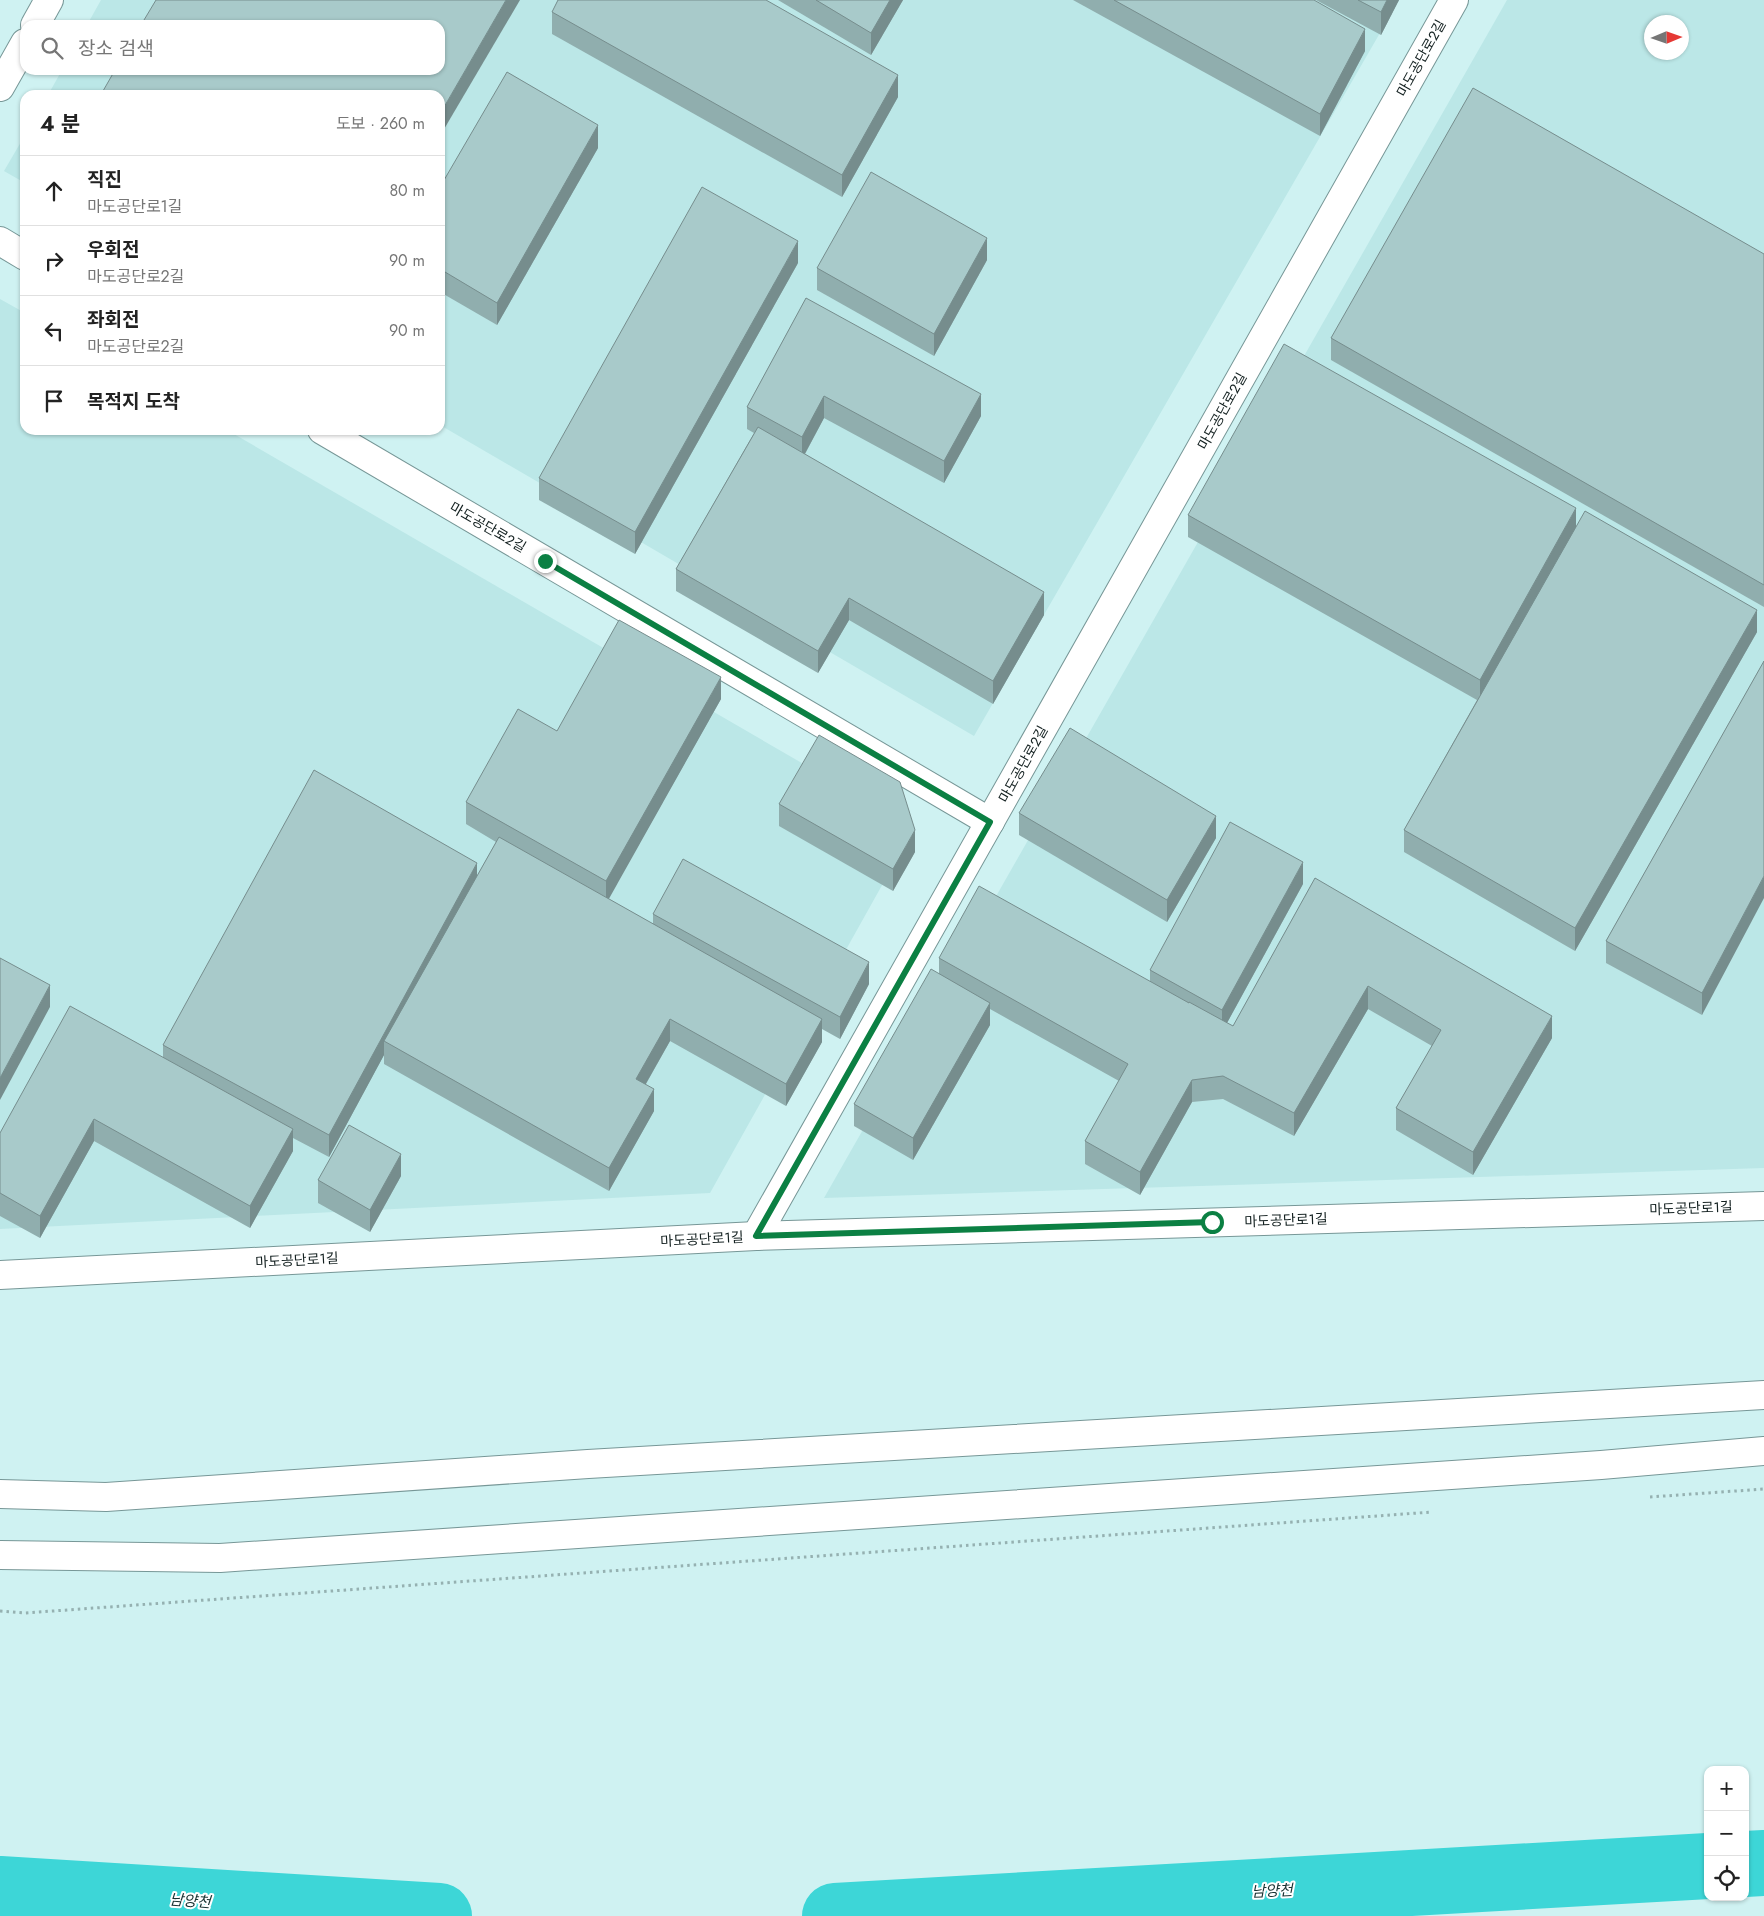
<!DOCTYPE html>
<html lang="ko">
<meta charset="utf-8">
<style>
:root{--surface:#fff;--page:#f6f6f6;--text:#222;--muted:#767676;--line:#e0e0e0}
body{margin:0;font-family:Jost,"Noto Sans KR",sans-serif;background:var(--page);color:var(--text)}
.controls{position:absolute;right:15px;bottom:15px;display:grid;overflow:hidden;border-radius:10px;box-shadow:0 1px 4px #0004}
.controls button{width:45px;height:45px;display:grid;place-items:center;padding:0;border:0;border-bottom:1px solid var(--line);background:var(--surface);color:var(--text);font:25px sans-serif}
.compass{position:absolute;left:1644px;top:15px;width:45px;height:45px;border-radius:50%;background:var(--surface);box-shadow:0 1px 4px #0004;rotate:88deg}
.stop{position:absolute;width:15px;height:15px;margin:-11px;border:4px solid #0b8043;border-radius:50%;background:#fff}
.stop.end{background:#0b8043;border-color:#fff;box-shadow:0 1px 5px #0008}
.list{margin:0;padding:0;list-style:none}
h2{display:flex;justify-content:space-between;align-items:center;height:65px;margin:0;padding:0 20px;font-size:21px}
h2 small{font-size:16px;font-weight:400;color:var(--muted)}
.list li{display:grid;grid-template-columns:32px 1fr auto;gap:15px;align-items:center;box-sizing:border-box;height:70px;padding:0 20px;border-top:1px solid var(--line)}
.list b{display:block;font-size:19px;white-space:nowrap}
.list p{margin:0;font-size:16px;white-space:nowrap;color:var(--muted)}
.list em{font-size:16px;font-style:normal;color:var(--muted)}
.icon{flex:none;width:28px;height:28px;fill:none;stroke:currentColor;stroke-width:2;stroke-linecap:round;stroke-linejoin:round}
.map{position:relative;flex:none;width:1764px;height:1916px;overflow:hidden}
.search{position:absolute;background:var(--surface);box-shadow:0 1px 4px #0004;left:20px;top:20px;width:425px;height:55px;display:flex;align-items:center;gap:12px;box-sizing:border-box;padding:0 18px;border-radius:15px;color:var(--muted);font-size:19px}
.panel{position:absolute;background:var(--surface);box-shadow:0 1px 4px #0004;left:20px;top:90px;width:425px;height:345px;border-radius:15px}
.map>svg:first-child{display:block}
.built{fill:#bbe7e7;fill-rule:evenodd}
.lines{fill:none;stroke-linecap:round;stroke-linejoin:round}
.river{stroke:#3dd6d7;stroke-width:66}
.secondary-casing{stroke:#779797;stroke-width:30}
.path{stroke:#95b1b1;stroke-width:3;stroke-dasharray:2.5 4;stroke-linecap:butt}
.secondary{stroke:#fff;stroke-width:28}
.wall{fill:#90aeae}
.shaded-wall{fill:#768d8d}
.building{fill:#a8caca;stroke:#768d8d}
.route{stroke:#0b8043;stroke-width:6}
.labels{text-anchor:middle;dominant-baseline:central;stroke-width:4;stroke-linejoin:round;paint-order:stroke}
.street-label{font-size:14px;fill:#132020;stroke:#fff}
.water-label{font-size:15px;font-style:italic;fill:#193232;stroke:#fff}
</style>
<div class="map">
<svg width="1764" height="1916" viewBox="0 0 1764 1916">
<rect width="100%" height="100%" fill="#cff2f2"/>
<g class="built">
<path d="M101,0h1298l-425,736 -534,-311v-330h-392l14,-25h378v-45h-353z"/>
<path d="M1507,0h257v1168l-940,30zM1652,22h30v30h-30z"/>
<path d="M25,135v48l-21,-12z"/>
<path d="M0,299l25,14v117h202l687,398 -204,365 -710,36z"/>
</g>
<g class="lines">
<g class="river">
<path d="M1745,1864l19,-1"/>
<path d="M0,1889l439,27"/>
<path d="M835,1916l873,-50"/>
</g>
<g class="secondary-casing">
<g id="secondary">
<path d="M35,25l14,-25"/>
<path d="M0,87l25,-44"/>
<path d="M0,241l25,15"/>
<path d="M322,430l668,392"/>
<path d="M756,1236l698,-1236"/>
<path d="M0,1275l756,-39 1008,-30"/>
<path d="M0,1494l106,3 482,-33 1176,-69"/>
<path d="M0,1555l220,3 1381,-93 163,-14"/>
</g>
</g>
<g class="path">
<path d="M1650,1497l114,-8"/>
<path d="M0,1611l25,2 1407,-101"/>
</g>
<use href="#secondary" class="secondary"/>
</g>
<g class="wall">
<path d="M778,0h125l-32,55z"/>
<path d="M1073,0h241l51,51 -45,85z"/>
<path d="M1316,0h83l-18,35z"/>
<path d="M552,12l346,85 -56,100 -290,-163z"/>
<path d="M103,91l337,4h-337z"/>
<path d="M598,148l-101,177 -57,-33v-105z"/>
<path d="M1764,254v353l-433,-247v-22z"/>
<path d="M987,260l-53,96 -117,-66v-22z"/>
<path d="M798,263l-163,291 -96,-54v-22z"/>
<path d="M806,298l175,118 -37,67 -120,-65 -19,36 239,161 -51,89 -144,-84 -31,53 -142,-82v-22l78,-136 -7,-4v-22z"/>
<path d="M1188,515l388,13 181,104 -182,319 -171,-99v-22l73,-130 -289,-163z"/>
<path d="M1764,661l-62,354 -96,-52v-22z"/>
<path d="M721,699l-113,200 45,25v-10l216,70 -29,55 -18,-10v13l-36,64 -116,-65 -24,43 8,27 -45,80 -225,-127v-9l-55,102 -36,-19v13l-43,77 -156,-87 -54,97 -40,-22v-83l163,-76v-12l314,-169 19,-34 -30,-18v-22l91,-71z"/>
<path d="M779,804l136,48 -22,39 -114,-65z"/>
<path d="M1019,813l197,25 -49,84 -148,-87z"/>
<path d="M1315,878l237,160 -79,137 -77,-45v-22l36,-62 -64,-37 -74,127 -71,-37 -31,3 -52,93 -55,-31v-23l34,-60 -129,-72v16l-77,135 -59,-34v-22l85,-131v-15l211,23v-11l153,-86 -76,139 6,3z"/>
<path d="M401,1176l-31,56 -52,-29v-23z"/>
</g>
<g class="shaded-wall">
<path d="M506,0h14l-80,136v-22z"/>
<path d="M890,0h13l-32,55v-22z"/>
<path d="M1387,0h12l-18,35v-23z"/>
<path d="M1365,29v22l-45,85v-22z"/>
<path d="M898,75v22l-56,100v-22z"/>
<path d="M598,125v23l-101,177v-22z"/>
<path d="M987,238v22l-53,96v-22z"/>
<path d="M798,241v22l-163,291v-22z"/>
<path d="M981,394v22l-37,67v-22z"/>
<path d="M824,396v22l-22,41v-22z"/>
<path d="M1576,508v22l-96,172v-22z"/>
<path d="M1044,592v23l-51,89v-23z"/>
<path d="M849,598v22l-31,53v-22z"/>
<path d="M1757,610v22l-182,319v-23z"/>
<path d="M721,677v22l-115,205v-23z"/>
<path d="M1216,816v22l-49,84v-22z"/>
<path d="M915,830v22l-22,39v-22z"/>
<path d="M1303,862v22l-81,148v-22z"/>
<path d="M477,863v22l-93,156v14l-55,102v-22z"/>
<path d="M1764,876v22l-62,117v-22z"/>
<path d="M869,962v22l-29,55v-22z"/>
<path d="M50,985v22l-50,93v-22z"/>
<path d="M1368,986v23l-74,127v-23z"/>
<path d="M990,1003v22l-77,135v-22z"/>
<path d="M1552,1016v22l-79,137v-23z"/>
<path d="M670,1019v22l-34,60v-22z"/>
<path d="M822,1019v23l-36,64v-22z"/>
<path d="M1192,1080v22l-52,93v-23z"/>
<path d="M654,1089v22l-45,80v-23z"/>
<path d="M94,1119v22l-54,97v-22z"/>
<path d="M293,1129v22l-43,77v-22z"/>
<path d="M401,1154v22l-31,56v-22z"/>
</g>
<g class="building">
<path d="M156,0h350l-66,114v-19h-330l-7,-4 12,-21h325v-45h-299z"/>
<path d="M558,0h208l132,75 -56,100 -290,-163z"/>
<path d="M816,0h74l-19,33z"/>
<path d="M1114,0h200l51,29 -45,85z"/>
<path d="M1358,0h29l-6,12z"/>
<path d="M507,72l91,53 -101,178 -57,-34v-82z"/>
<path d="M1473,88l291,166v331l-433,-247z"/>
<path d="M871,172l116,66 -53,96 -117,-66z"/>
<path d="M702,187l96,54 -163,291 -96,-54z"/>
<path d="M806,298l175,96 -37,67 -120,-65 -22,41 -55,-30z"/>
<path d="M1284,344l292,164 -96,172 -292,-165z"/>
<path d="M758,427l286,165 -51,89 -144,-83 -31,53 -142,-82z"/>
<path d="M1585,511l172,99 -182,318 -171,-98z"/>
<path d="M619,620l102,57 -115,204 -140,-79 52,-93 39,22z"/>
<path d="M1764,661v215l-62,117 -96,-52z"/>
<path d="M1070,728l146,88 -49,84 -148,-87z"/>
<path d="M819,735l81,47 15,48 -22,39 -114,-65z"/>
<path d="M314,770l163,93 -148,272 -166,-90z"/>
<path d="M1230,822l73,40 -81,148 -72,-40z"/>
<path d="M499,837l323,182 -36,65 -116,-65 -34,60 18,10 -45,79 -225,-127z"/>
<path d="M683,859l186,103 -29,55 -187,-103z"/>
<path d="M1315,878l237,138 -79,136 -77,-44 45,-78 -73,-44 -74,127 -71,-37 -31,4 -52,92 -55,-31 43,-77 -189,-106 40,-72 210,117v-1l44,24z"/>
<path d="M0,958l50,27 -50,93z"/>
<path d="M931,969l59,34 -77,135 -59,-34z"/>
<path d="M70,1006l223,123 -43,77 -156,-87 -54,97 -40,-23v-60z"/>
<path d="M349,1125l52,29 -31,56 -52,-30z"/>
</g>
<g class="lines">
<path class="route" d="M545,561l445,261 -234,414 456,-14"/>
</g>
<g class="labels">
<g class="street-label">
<text transform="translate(1421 58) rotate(-61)">마도공단로2길</text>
<text transform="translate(1222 411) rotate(-61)">마도공단로2길</text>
<text transform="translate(488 527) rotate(30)">마도공단로2길</text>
<text transform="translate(1023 764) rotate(-61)">마도공단로2길</text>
<text transform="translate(1691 1208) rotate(-2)">마도공단로1길</text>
<text transform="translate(1286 1220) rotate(-2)">마도공단로1길</text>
<text transform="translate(702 1239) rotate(-3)">마도공단로1길</text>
<text transform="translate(297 1260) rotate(-3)">마도공단로1길</text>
</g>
<g class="water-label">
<text transform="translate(1272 1891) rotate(-3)">남양천</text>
<text transform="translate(190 1901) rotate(4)">남양천</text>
</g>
</g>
</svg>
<div class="controls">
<button>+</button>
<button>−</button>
<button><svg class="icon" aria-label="locate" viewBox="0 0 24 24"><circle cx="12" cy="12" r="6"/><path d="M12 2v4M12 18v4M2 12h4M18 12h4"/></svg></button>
</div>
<svg class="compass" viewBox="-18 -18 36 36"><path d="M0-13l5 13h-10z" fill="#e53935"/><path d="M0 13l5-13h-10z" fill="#767676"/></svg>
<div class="stop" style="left:1212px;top:1222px"></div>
<div class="stop end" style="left:545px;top:561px"></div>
<div class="search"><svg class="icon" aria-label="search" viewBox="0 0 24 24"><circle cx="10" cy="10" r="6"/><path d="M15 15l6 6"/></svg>장소 검색</div>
<section class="panel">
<h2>4 분<small>도보 · 260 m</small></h2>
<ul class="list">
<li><svg class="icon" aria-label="ahead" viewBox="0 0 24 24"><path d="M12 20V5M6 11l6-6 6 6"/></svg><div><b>직진</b><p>마도공단로1길</p></div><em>80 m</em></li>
<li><svg class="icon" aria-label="right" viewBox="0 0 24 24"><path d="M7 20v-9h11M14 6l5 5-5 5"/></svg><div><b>우회전</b><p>마도공단로2길</p></div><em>90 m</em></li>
<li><svg class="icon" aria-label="left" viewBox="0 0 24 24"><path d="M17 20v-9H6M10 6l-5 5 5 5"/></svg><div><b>좌회전</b><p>마도공단로2길</p></div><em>90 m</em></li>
<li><svg class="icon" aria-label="arrive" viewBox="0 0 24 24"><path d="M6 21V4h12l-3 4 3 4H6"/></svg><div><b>목적지 도착</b></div></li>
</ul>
</section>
</div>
